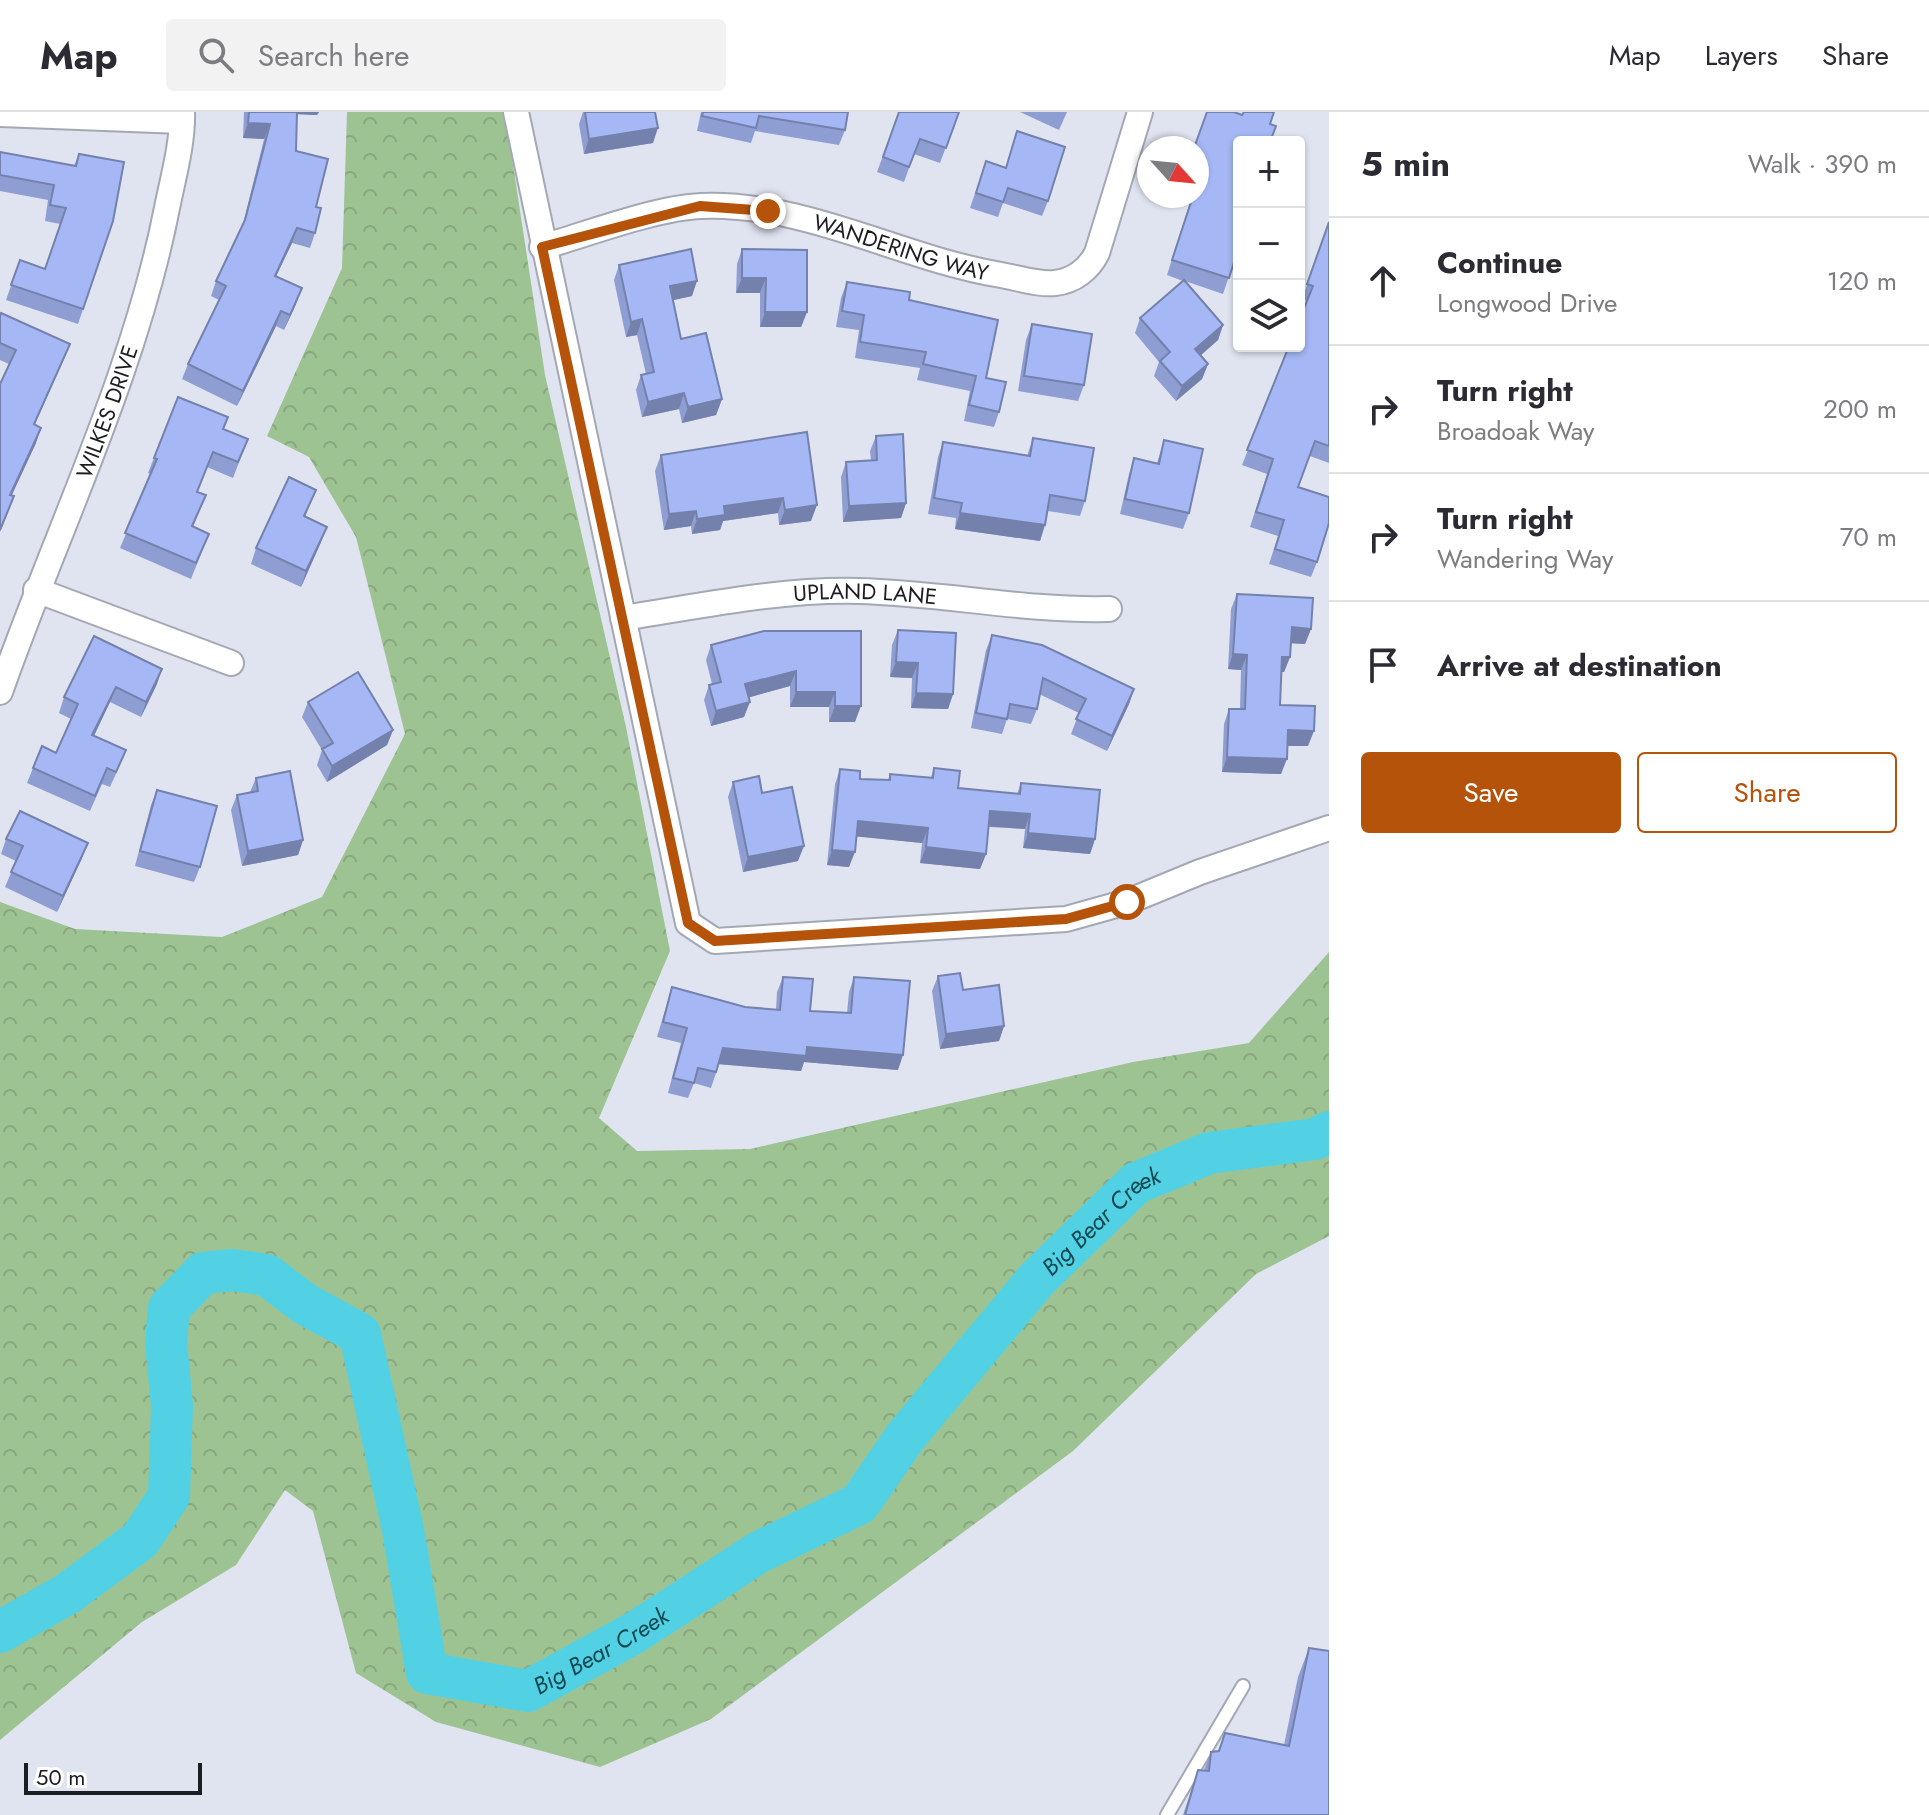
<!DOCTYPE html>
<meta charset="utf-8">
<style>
:root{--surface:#fff;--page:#f2f2f3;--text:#2b2b33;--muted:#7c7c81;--line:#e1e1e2;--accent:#b45309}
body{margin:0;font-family:Jost,sans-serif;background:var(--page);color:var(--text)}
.controls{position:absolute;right:24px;top:24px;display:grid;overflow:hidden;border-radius:8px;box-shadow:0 2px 6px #0004}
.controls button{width:72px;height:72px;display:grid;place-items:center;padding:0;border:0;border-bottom:2px solid var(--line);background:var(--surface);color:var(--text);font:40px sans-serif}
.compass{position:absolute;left:1137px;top:24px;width:72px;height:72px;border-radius:50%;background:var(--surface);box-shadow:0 2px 6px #0004;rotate:117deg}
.scale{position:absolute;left:24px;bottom:20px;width:178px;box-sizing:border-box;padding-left:8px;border:4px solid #1b1d21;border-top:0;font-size:22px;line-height:28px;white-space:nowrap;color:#1b1d21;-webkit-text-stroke:6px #fff;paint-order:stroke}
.stop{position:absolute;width:24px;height:24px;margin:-18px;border:6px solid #b45309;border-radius:50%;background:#fff}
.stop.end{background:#b45309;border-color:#fff;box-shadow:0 2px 8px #0008}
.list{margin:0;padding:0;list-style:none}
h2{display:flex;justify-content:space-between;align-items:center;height:104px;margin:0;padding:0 32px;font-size:34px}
h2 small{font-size:26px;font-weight:400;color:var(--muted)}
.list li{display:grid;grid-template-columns:52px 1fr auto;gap:24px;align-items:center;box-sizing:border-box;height:128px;padding:0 32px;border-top:2px solid var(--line)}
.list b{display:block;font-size:30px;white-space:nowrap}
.list p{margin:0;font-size:26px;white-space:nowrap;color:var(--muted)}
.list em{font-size:26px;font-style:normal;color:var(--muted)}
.actions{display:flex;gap:16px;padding:24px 32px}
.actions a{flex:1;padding:18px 0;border:2px solid var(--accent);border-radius:8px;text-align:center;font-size:28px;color:var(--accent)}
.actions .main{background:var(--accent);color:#fff}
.icon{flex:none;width:44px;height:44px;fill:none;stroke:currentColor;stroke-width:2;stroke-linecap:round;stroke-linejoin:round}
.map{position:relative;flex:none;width:1329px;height:1703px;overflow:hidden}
header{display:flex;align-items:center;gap:48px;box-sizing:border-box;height:112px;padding:0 40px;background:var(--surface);border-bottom:2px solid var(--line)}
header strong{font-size:38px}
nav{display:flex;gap:44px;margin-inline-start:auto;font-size:28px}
.search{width:560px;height:72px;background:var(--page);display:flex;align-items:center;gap:20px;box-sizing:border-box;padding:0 28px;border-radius:8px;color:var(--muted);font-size:30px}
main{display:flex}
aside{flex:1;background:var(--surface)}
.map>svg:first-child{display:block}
.forest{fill:url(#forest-crowns)}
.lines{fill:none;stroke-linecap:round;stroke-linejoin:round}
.river{stroke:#53d1e4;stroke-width:42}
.service-casing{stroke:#a4a8b3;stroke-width:16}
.minor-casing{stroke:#a4a8b3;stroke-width:28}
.service{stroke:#fff;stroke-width:12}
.minor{stroke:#fff;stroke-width:24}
.wall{fill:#8e9ed3}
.shaded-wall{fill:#7481ac}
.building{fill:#a5b8f5;stroke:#7481ac;stroke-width:2}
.route{stroke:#b45309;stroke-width:10}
.labels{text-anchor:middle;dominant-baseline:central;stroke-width:6;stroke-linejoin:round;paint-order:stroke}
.street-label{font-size:22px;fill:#1b1d21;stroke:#fff}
.water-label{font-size:24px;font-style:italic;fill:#114951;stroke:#fff}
</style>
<header>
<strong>Map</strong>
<div class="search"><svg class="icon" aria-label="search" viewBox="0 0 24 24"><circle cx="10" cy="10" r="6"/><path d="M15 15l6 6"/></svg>Search here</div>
<nav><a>Map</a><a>Layers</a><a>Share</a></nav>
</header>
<main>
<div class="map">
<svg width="1329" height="1703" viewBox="0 0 1329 1703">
<defs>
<pattern id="forest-crowns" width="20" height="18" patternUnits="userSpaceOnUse" patternTransform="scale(2)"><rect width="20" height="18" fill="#9ec392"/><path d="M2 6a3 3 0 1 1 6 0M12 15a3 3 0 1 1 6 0" fill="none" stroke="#88a77e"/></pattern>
</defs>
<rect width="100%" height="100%" fill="#e0e4f0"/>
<path class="forest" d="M347,0h158l40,263 81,352 44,224 -71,167 38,33 113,-2 383,-87 116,-19 80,-91v284l-73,38 -183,177 -362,268 -111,48 -164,-45 -80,-49 -43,-162 -28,-21 -49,75 -94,57 -142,118v-838l75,27 147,8 100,-40 83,-163 -49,-197 -47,-80 -42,-21 75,-168z"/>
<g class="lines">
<path class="river" id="s1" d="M0,1520l67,-38 73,-54 29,-44 3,-90 -6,-64 3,-34 34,-35 30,-3 34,5 38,29 55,30 43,196 24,143 101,18 106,-58 125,-81 100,-48 47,-68 131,-157 99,-96 73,-30 106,-14 14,-7"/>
<g class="service-casing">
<path id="service" d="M1167,1703l76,-129"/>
</g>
<g class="minor-casing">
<g id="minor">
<path d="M516,0l172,811 27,18 351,-22 61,-17 73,-30 129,-44"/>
<path d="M0,2l182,7"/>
<path id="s2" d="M542,135c46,-13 113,-39 159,-41 105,-4 199,52 300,69 17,3 38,10 54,8 19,-2 34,-14 42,-30l43,-141"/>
<path d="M36,478l195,73"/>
<path id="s3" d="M623,506c78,-12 157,-29 236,-27 84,2 164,20 250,18"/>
<path id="s4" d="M0,580c56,-160 134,-316 167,-484 6,-30 16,-65 15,-96"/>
</g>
</g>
<use href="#service" class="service"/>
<use href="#minor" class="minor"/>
</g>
<g class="wall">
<path d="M244,0h75l-2,3 -20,-1 -1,37 20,56 -1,26 -5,15 -18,-5 -16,33 20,28 -12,26 -8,-4 -39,80 -55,-27 6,-15 31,-64 -8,-4 5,-15 26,-53 22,-89 -21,-1z"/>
<path d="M583,0h72l-2,31 -69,11 -5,-30z"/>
<path d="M701,0h147l-3,18 -6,15 -84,-14 -4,12 -54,-12z"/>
<path d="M899,0h60l-19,51 -26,-9 -10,28 -27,-10z"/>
<path d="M1020,0h47l-8,18z"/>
<path d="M1242,3l-3,27v105l-16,47 -38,-13 38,44 -5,15 -18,15 8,9 -6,15 -26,22 -22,-25 5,-14 -24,-29 5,-15 43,-37 -16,-6 25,-79h5v-48z"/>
<path d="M0,40l74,14 5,-12 34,67 -35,103 -72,-24 14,-40 25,9 15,-45 -15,-3 3,-21 -48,-9z"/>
<path d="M986,49l62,40 -6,15 -39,-13 -5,14 -28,-9z"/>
<path d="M1329,109v242l-19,-7 -12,31 19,75 -6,15 -42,-13 9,-28 -28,-9 17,-53 -25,-9 65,-164 -5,-2z"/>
<path d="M742,137l65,63 -6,15h-41v-34h-24l1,-29z"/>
<path d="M619,153l73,31 -19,4 8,39 41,60 -6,16 -34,8 -3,-14 -37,8 -6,-27 5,-15 5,-1 -9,-39 -11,2 -12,-57z"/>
<path d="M847,170l62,18 77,78 13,34 -5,15 -30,-6 6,-30 -53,-11 3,-12 -65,-10 4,-28 -23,-3 5,-29z"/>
<path d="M0,204l70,28 -35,80 1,19 -25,52 3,1 -14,36v-148l9,-20 -9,-4z"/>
<path d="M1032,212l52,61 -6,16 -60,-10 8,-51z"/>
<path d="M178,285l45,32 25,10 -15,39 -26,-11 -10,25 9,3 -13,32 10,22 -12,30 -71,-31 31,-74 -3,-1z"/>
<path d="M807,320l4,89 -32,4 -1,-12 -55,8 -3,9 -28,4 -1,-8 -27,4 -9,-59 6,-16z"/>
<path d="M876,324l30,67 -5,15 -58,4 -2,-45 5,-15 25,-2 -1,-9z"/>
<path d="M1033,326l52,63 -5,15 -32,-5 -8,30 -85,-12 1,-11 -28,-4 10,-57 5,-15 84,14z"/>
<path d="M1164,328l25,73 -6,16 -63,-15 9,-40 5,-16 23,5z"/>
<path d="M316,378l-11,27 16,25 -20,45 -50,-23 5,-16z"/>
<path d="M1237,482l74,35 -6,15 -14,-1 -1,14 -6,15h-3l-1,33 28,41h-21l-6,28 -59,-2 2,-48 5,-15h11l1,-39 -13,-1 3,-60z"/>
<path d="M898,518l55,64 -5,15 -37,-1 1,-30 -22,-1 2,-32z"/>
<path d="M861,519l-6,91h-26v-15h-39v-21l-41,11 -5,20 -33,9 -7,-26 5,-15 3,-1 -6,-24 5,-15z"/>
<path d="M992,523l142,54 -5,15 -22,47 -36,-17 8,-21 -40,-19 -2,15 -6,15 -24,-5 -5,15 -31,-6 15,-78z"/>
<path d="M94,524l63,48 -16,33 -31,-15 -16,34 26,29 -10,22 -8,-3 -12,27 -63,-28 6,-15 23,-15 15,-34 -12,-6 5,-16z"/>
<path d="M308,590l85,28 -6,15 -60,37 -10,-17 5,-15 -20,-33z"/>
<path d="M934,656l24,20 59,6 4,-11 74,56 -5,15 -67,-6 2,-19 -36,-2 -3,27 -6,15 -60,-6 2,-20 -66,-7 -7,31 -22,-2 8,-81 5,-15 20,10 28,1 2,-6 41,3z"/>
<path d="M256,666l47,62 -5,15 -56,11 -11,-56 6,-15 13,-3z"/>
<path d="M733,670l29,11 36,68 -55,11 -15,-75z"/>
<path d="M157,678l43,77 -6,15 -59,-16 16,-61z"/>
<path d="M6,727l76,19 -25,54 -52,-25 11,-26 -15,-7z"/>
<path d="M938,864l25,14 41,36 -5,15 -59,8 -8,-58z"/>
<path d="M783,865l27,34 37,2 2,-21 5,-15 44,93 -94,-8 -3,9 -82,-7 -8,24 -17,-5 -6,15 -20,-5 13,-50 -24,-6 15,-50 73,20 31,3 1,-18z"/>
<path d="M1309,1536l20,167h-146l15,-45h6l7,-18 7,-1 7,-18 59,12 14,-68z"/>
</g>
<g class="shaded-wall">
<path d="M293,0h26l-2,3 -25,-1z"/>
<path d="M248,11l22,1 -6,15 -21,-1z"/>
<path d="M658,16l-5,15 -69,11 5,-15z"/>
<path d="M297,116l-5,15 -23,48 6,-15z"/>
<path d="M742,166h24l-6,15h-24z"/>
<path d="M697,169l-5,15 -27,6 5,-16z"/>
<path d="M302,176l-6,16 -12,26 6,-15z"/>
<path d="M281,199l-5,15 -39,80 6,-15z"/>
<path d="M765,200h42l-6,15h-41z"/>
<path d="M642,207l-5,16 -11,2 5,-15z"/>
<path d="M1223,213l-5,15 -28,25 5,-16z"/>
<path d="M70,232l-6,15 -36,80 6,-15z"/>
<path d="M1208,252l-6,15 -26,22 6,-15z"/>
<path d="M684,281l-5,16 -37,8 6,-15z"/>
<path d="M722,287l-6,16 -34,8 6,-16z"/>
<path d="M41,316l-5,15 -31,67 5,-15z"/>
<path d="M783,386l-5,15 -55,8 -3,9 -28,4 5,-15 27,-13z"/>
<path d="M906,391l-5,15 -58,4 6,-16z"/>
<path d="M817,393l-6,16 -32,4 6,-15z"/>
<path d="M696,399l-5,15 -27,4 5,-16z"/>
<path d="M960,401l85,12 -5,16 -85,-12z"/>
<path d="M327,415l-6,15 -20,45 5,-16z"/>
<path d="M1292,515l19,2 -6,15 -19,-1z"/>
<path d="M1233,542l14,1 -6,15 -13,-1z"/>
<path d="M1282,545h8l-6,15h-7z"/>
<path d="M896,550l22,1 -6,15 -22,-1z"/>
<path d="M162,557l-5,15 -16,33 5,-15z"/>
<path d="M796,559l-6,15 -50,14 5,-16z"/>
<path d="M116,575l-6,15 -23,48 5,-15z"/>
<path d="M1134,577l-5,15 -22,47 5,-15z"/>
<path d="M796,580h39l-6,15h-39z"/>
<path d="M916,581l37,1 -5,15 -37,-1z"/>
<path d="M750,590l-6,15 -33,9 5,-15z"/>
<path d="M835,594h26l-6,16h-26z"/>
<path d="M393,618l-6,15 -60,37 5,-16z"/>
<path d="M1288,618l26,1 -6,15h-26z"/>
<path d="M1227,645l60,2 -6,15 -59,-2z"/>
<path d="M990,699l40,3 -5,15 -40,-3z"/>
<path d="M858,709l70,7 -6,15 -70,-7z"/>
<path d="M1028,721l67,6 -5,15 -67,-6z"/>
<path d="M303,728l-5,15 -56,11 6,-15z"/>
<path d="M88,731l-6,15 -25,54 6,-16z"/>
<path d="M804,734l-6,15 -55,11 5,-15z"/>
<path d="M926,735l60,7 -6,15 -60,-6z"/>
<path d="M832,738l23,2 -6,15 -22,-2z"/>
<path d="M1004,914l-5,15 -59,8 6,-15z"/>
<path d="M807,935l96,8 -5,15 -94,-8 -3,9 -84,-7 6,-16z"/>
</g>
<g class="building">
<path d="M249,0h48l-1,39 32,8 -12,48 5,1 -6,25 -18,-5 -22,48 27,12 -12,27 -9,-4 -38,80 -55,-27 38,-78 -10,-5 29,-61 25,-96 -22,-1z"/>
<path d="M585,0h70l3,16 -69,11z"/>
<path d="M703,0h145l-3,18 -86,-14 -3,12 -54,-12z"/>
<path d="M899,0h60l-13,36 -26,-9 -11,28 -26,-10z"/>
<path d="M1207,0h27l8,3 2,-3h30l-4,12 6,2 -6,16h-31v105l-10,31 -57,-18 21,-64h4v-13l5,-14 -5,-1v-20h-3z"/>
<path d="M1017,19l48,16 -17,54 -40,-13 -5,14 -27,-9 10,-32 20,7z"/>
<path d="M0,40l76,14 3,-12 45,8 -11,59 -30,88 -72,-24 9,-25 25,9 21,-61 -16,-3 4,-20 -54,-10z"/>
<path d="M1329,110v224l-14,-5 -17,46 31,10v26l-12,39 -42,-13 9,-29 -28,-8 17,-53 -26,-9 42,-104h10v-26l14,-34 -6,-2z"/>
<path d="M691,137l6,32 -27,5 11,53 25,-6 16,66 -34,8 -4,-14 -36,9 -7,-27 13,-3 -12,-53 -11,3 -12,-57z"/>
<path d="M742,137l65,1v62h-42l1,-34h-24z"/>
<path d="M1184,168l39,45 -28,24 13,15 -26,22 -22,-25 10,-9 -30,-34z"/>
<path d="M847,170l63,10 -1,8 89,20 -12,58 20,4 -7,30 -30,-7 7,-29 -53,-12 3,-12 -66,-10 4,-27 -22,-4z"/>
<path d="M1,201l69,31 -36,80 7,4 -31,67 4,1 -14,34v-146l16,-34 -16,-7v-27z"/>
<path d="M1032,212l60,10 -8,51 -60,-9z"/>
<path d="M178,285l50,20 -5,12 25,10 -10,23 -25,-10 -16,40 9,3 -14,31 17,8 -13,29 -71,-30 32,-74 -3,-1z"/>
<path d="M807,320l10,73 -32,5 -2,-12 -59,8 1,9 -28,4 -1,-8 -27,3 -8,-59z"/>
<path d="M903,322l3,69 -57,3 -3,-44 31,-2 -1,-24z"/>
<path d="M1033,326l61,10 -9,53 -35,-6 -5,30 -85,-12 2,-10 -28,-5 9,-56 87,14z"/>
<path d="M1164,328l39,9 -14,64 -64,-14 9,-41 25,6z"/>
<path d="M289,365l27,13 -12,26 23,11 -21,44 -50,-23z"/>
<path d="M1237,482l76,4 -2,31 -19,-2 -2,30h-8l-2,48 35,1 -1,25 -26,-1 -1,29 -60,-2 2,-48h16l2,-54 -14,-1z"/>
<path d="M898,518l58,3 -3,61 -37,-1 2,-30 -22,-1z"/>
<path d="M764,519h97v75h-26v-14h-39v-21l-51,13 5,18 -34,9 -7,-26 12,-3 -10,-37z"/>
<path d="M992,523l50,10 92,44 -22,47 -36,-17 10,-20 -43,-21 -6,31 -27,-5 -3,15 -31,-6z"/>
<path d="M94,524l68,33 -16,33 -30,-15 -24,48 34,15 -10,22 -9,-4 -12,28 -62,-28 9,-22 14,7 22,-49 -14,-7z"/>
<path d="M358,560l35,58 -61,36 -10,-17 11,-6 -25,-41z"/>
<path d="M934,656l26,3 -2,17 62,6 1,-11 79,7 -5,49 -67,-6 2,-19 -40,-3 -4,43 -60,-7 2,-19 -70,-7 -3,31 -23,-2 8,-81 20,2v8l30,1v-6l43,4z"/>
<path d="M290,659l13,69 -55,11 -11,-56 21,-4 -2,-13z"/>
<path d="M759,664l3,17 30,-6 12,59 -56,11 -15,-75z"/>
<path d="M157,678l60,16 -17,61 -60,-16z"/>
<path d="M20,699l68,32 -25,53 -52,-24 12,-26 -17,-7z"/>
<path d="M960,861l3,17 36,-5 5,41 -58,8 -8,-58z"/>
<path d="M783,865l30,2 -3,32 41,2 3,-36 56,4 -7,74 -96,-8 -1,9 -83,-8 -7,24 -18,-4 -4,15 -21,-5 14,-50 -24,-6 9,-35 73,20 35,3z"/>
<path d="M1309,1536l20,3v164h-144l13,-45 11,1 2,-19 8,-1 6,-18 64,13z"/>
</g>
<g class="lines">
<path class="route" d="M768,99l-68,-5 -158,41 146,676 27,18 351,-22 61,-17"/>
</g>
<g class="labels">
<g class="street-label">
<text stroke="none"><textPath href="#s2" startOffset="370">WANDERING WAY</textPath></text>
<text stroke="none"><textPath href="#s4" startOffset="300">WILKES DRIVE</textPath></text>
<text stroke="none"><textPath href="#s3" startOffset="244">UPLAND LANE</textPath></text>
</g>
<g class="water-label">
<text stroke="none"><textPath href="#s1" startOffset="1836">Big Bear Creek</textPath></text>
<text stroke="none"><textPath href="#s1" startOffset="1164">Big Bear Creek</textPath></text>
</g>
</g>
</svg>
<div class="controls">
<button>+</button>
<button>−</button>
<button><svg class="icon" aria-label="layers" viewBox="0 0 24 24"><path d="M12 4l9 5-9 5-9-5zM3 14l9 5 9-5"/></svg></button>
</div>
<svg class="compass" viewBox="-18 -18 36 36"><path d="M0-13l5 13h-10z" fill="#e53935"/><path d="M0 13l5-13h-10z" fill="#7c7c81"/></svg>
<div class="scale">50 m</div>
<div class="stop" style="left:1127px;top:790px"></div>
<div class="stop end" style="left:768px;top:99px"></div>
</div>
<aside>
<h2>5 min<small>Walk · 390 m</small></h2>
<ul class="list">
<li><svg class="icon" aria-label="ahead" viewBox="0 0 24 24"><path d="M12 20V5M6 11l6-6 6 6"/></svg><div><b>Continue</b><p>Longwood Drive</p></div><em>120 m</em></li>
<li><svg class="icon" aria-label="right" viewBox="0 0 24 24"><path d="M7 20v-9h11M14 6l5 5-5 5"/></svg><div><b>Turn right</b><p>Broadoak Way</p></div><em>200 m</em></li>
<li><svg class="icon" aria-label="right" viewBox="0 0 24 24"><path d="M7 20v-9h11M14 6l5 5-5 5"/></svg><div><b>Turn right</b><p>Wandering Way</p></div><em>70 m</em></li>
<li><svg class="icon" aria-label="arrive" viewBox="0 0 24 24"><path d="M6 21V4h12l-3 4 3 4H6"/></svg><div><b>Arrive at destination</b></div></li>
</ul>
<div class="actions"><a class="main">Save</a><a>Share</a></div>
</aside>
</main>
